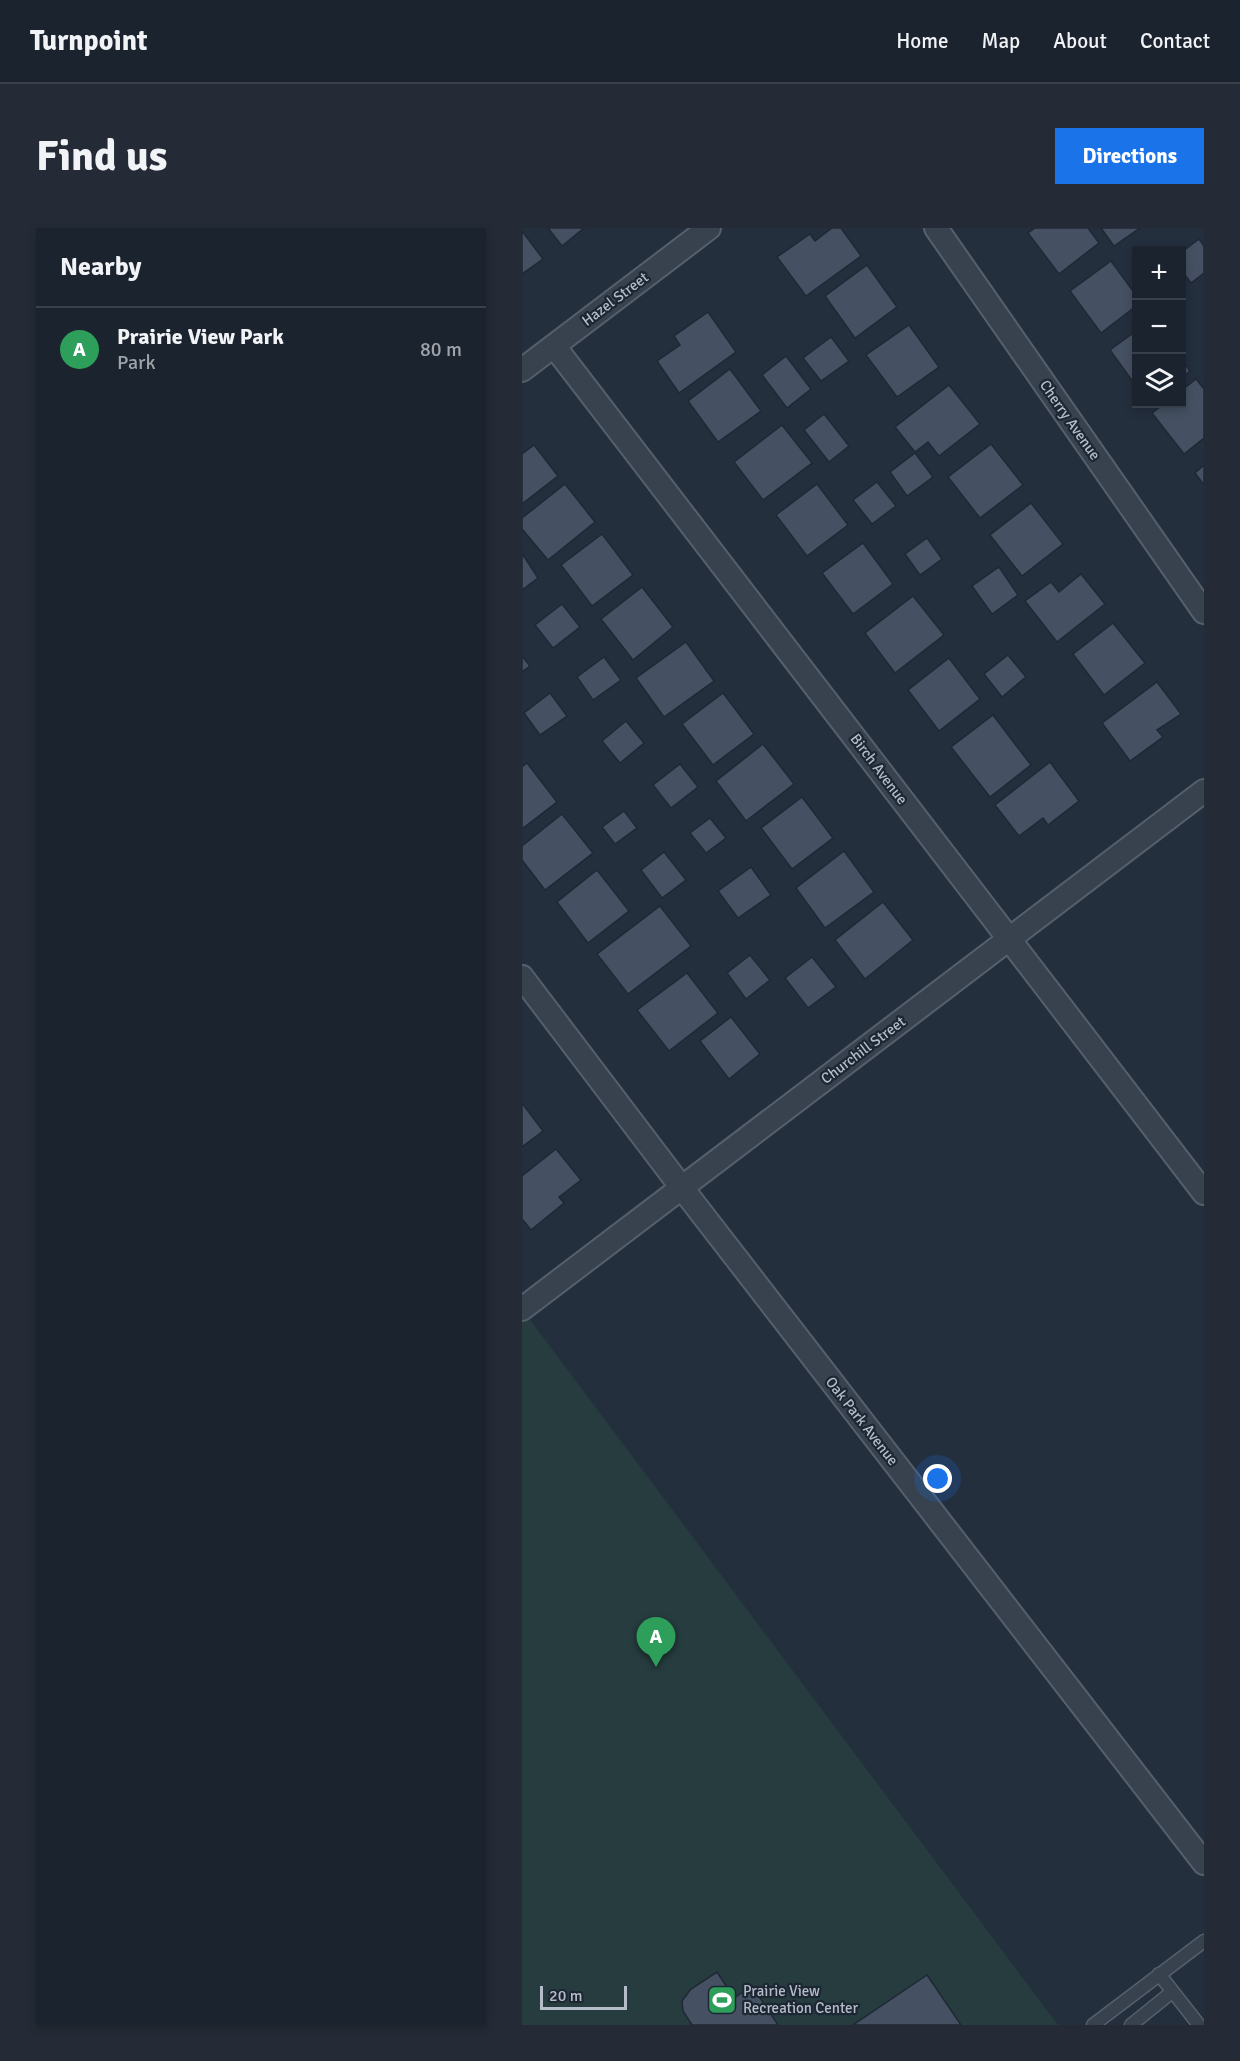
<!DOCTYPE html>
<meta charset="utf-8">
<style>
:root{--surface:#1b232e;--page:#242b36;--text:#f1f3f6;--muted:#a0a4aa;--line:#39404a;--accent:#1a73e8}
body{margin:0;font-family:Signika,sans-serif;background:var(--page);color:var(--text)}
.controls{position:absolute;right:18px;top:18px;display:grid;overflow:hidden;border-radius:0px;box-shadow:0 3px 9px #0003}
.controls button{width:54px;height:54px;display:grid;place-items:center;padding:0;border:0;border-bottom:2px solid var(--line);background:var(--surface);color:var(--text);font:30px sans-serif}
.scale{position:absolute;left:18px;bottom:15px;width:87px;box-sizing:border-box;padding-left:6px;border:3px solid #b4bcc9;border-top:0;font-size:16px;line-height:21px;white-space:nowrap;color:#b4bcc9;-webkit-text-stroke:4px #1d2633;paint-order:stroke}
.you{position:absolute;left:416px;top:1251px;width:21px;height:21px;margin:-15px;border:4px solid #fff;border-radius:50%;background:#1a73e8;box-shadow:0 0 0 9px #1a73e833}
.badge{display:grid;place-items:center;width:39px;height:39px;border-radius:50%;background:var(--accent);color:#fff;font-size:20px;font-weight:700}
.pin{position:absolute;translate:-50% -50px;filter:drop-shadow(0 2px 3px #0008)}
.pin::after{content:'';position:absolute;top:32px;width:21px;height:18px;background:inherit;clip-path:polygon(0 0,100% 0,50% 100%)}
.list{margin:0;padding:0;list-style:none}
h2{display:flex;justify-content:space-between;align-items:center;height:78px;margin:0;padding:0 24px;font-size:26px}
h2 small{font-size:20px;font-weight:400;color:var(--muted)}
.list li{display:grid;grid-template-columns:39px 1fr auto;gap:18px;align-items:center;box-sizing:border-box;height:84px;padding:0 24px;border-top:2px solid var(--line)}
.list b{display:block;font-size:22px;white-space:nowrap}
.list p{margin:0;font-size:20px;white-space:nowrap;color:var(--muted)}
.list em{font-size:20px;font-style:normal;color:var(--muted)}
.icon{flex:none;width:33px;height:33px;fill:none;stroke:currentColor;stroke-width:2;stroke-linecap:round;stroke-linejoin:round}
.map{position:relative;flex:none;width:682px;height:1797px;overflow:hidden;border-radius:0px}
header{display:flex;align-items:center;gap:36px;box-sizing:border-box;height:84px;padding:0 30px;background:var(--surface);border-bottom:2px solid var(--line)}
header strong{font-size:28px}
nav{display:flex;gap:33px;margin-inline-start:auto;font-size:21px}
.intro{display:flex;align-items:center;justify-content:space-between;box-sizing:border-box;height:144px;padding:0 36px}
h1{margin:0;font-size:42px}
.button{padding:15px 27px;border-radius:0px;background:var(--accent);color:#fff;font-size:21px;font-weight:700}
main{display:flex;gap:36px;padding:0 36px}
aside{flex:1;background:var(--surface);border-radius:0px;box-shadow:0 3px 9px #0003}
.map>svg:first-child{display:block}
.green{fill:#263c3f}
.building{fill:#455162;stroke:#1f2835;stroke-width:1.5}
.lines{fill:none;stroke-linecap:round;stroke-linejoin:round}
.lane-casing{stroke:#565f6c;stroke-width:15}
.street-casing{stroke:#565f6c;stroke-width:26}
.lane{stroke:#38414e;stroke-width:12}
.street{stroke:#38414e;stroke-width:22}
.labels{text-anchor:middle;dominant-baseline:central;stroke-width:4.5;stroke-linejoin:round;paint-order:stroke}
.street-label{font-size:15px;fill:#b4bcc9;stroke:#1d2633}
.poi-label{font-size:15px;fill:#b4bcc9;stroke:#1d2633;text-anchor:start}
</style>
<header>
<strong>Turnpoint</strong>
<nav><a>Home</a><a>Map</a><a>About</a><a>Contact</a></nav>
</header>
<div class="intro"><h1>Find us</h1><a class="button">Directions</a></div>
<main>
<aside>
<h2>Nearby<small></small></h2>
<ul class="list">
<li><span class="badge" style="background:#2e9e5b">A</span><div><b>Prairie View Park</b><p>Park</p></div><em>80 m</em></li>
</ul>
</aside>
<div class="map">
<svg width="682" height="1797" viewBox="0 0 682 1797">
<rect width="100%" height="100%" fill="#242f3e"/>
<path class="green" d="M0,1081l536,716h-536z"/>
<g class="building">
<path d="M26,0h36l-22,18z"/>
<path d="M310,0h9l20,28 -55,40 -29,-39 33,-23 5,7z"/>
<path d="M513,0h53l11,15 -40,31 -31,-41z"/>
<path d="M579,0h39l-26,18z"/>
<path d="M0,3l21,28 -21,15z"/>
<path d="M677,11l5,7v27l-13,10 -9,-12v-19z"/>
<path d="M589,33l25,34v11l-35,27 -31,-42z"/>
<path d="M345,37l30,42 -42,31 -30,-42z"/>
<path d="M186,84l28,40 -57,41 -22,-32 23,-16 -6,-9z"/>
<path d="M387,97l30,42 -42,30 -31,-42z"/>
<path d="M614,103v55l-26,-36z"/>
<path d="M309,109l18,24 -28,20 -18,-23z"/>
<path d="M264,128l25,33 -24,19 -25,-33z"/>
<path d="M660,131l8,12 -8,7z"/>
<path d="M208,141l31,42 -43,31 -30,-41z"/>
<path d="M674,151l8,10v49l-20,16 -32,-41 12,-9h18v-14z"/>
<path d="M427,157l31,39 -41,32 -11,-14 -13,10 -20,-25z"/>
<path d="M302,186l25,32 -20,16 -25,-32z"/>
<path d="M260,197l30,38 -49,37 -29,-38z"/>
<path d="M469,216l32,41 -43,33 -32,-41z"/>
<path d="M12,217l24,31 -36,28v-50z"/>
<path d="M393,225l18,24 -26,19 -17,-24z"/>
<path d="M682,237v20l-9,-12z"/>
<path d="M355,254l19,24 -24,18 -19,-24z"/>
<path d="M43,256l30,38 -47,38 -26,-31v-11z"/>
<path d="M295,256l31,41 -41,31 -31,-41z"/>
<path d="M509,275l32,41 -41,32 -32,-41z"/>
<path d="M80,306l31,41 -41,31 -31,-41z"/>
<path d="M405,310l15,21 -22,16 -15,-21z"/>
<path d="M341,315l30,41 -40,30 -31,-41z"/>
<path d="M1,327l15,23 -16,12v-34z"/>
<path d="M477,339l19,28 -26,19 -20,-28z"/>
<path d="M559,346l24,30 -48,38 -32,-41 26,-19 8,10z"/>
<path d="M120,359l31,40 -40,33 -32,-41z"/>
<path d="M391,368l31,39 -49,38 -30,-40z"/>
<path d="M40,376l18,23 -27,21 -18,-23z"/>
<path d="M591,395l32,40 -41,32 -31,-41z"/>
<path d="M164,414l28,39 -50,36 -28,-39z"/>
<path d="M486,427l18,22 -24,20 -18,-23z"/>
<path d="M0,428l8,10 -8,6z"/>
<path d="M82,429l17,23 -28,20 -16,-23z"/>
<path d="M427,430l31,41 -41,32 -31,-41z"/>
<path d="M635,454l24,32 -24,16 6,7 -33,24 -28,-38z"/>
<path d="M28,465l17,23 -27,19 -16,-22z"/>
<path d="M201,465l31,41 -41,31 -31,-41z"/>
<path d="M471,487l38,50 -41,32 -39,-50z"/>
<path d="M104,493l18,22 -24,20 -18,-22z"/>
<path d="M241,516l31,40 -48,37 -30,-40z"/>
<path d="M528,534l29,39 -31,24 -5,-7 -24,18 -24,-31z"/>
<path d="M5,535l30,39 -35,27v-62z"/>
<path d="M158,536l18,23 -27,21 -18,-23z"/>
<path d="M280,569l31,41 -41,31 -31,-41z"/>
<path d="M102,583l13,17 -22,16 -13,-17z"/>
<path d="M40,586l31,39 -48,37 -23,-30v-14z"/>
<path d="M188,590l16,20 -20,15 -16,-20z"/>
<path d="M322,623l30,41 -49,36 -29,-40z"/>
<path d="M142,624l22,28 -24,18 -21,-28z"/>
<path d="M229,639l20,28 -33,23 -20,-27z"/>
<path d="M75,642l32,41 -41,32 -31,-41z"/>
<path d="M361,674l30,38 -48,39 -30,-39z"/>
<path d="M138,678l31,40 -63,48 -31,-40z"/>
<path d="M228,727l20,25 -24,19 -19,-26z"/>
<path d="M290,729l24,30 -28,21 -23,-30z"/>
<path d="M165,745l31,40 -49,38 -32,-41z"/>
<path d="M209,789l29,37 -31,25 -29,-38z"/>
<path d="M0,875l21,28 -21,16z"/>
<path d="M34,921l25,31 -22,17 5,6 -33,27 -9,-11v-43z"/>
<path d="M195,1744l17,26 18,-12 26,39h-86l-9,-14 -1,-10 9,-12z"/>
<path d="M405,1747l34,50h-108z"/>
</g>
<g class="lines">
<g class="lane-casing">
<g id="lane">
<path d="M637,1746l40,51"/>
<path d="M571,1797l111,-84"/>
<path d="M609,1797l41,-33"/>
</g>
</g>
<g class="street-casing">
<g id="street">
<path d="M414,0l268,384"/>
<path d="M32,118l650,847"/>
<path d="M0,142l187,-142"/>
<path d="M0,749l160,211 522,675"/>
<path d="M0,1081l682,-518"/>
</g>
</g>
<use href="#lane" class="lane"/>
<use href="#street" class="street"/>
</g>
<defs>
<g id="stadium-square" transform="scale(1.5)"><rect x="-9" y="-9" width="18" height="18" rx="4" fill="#2e9e5b" stroke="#1d2633"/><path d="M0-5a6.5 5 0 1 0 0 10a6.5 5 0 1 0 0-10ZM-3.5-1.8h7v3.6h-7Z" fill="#fff"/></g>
</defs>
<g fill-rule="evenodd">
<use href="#stadium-square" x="200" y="1772"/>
</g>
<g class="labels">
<g class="street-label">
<text transform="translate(93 71) rotate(-37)">Hazel Street</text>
<text transform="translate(548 192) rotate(55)">Cherry Avenue</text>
<text transform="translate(357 541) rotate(53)">Birch Avenue</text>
<text transform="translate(341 822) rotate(-37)">Churchill Street</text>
<text transform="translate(340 1193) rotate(52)">Oak Park Avenue</text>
</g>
<g class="poi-label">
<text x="221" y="1763">Prairie View<tspan x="221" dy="17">Recreation Center</tspan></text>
</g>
</g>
</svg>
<div class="controls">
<button>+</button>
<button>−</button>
<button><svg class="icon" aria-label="layers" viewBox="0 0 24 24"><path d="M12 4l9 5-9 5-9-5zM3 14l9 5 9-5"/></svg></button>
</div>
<div class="scale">20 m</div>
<div class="you"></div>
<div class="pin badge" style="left:134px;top:1439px;background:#2e9e5b">A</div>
</div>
</main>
